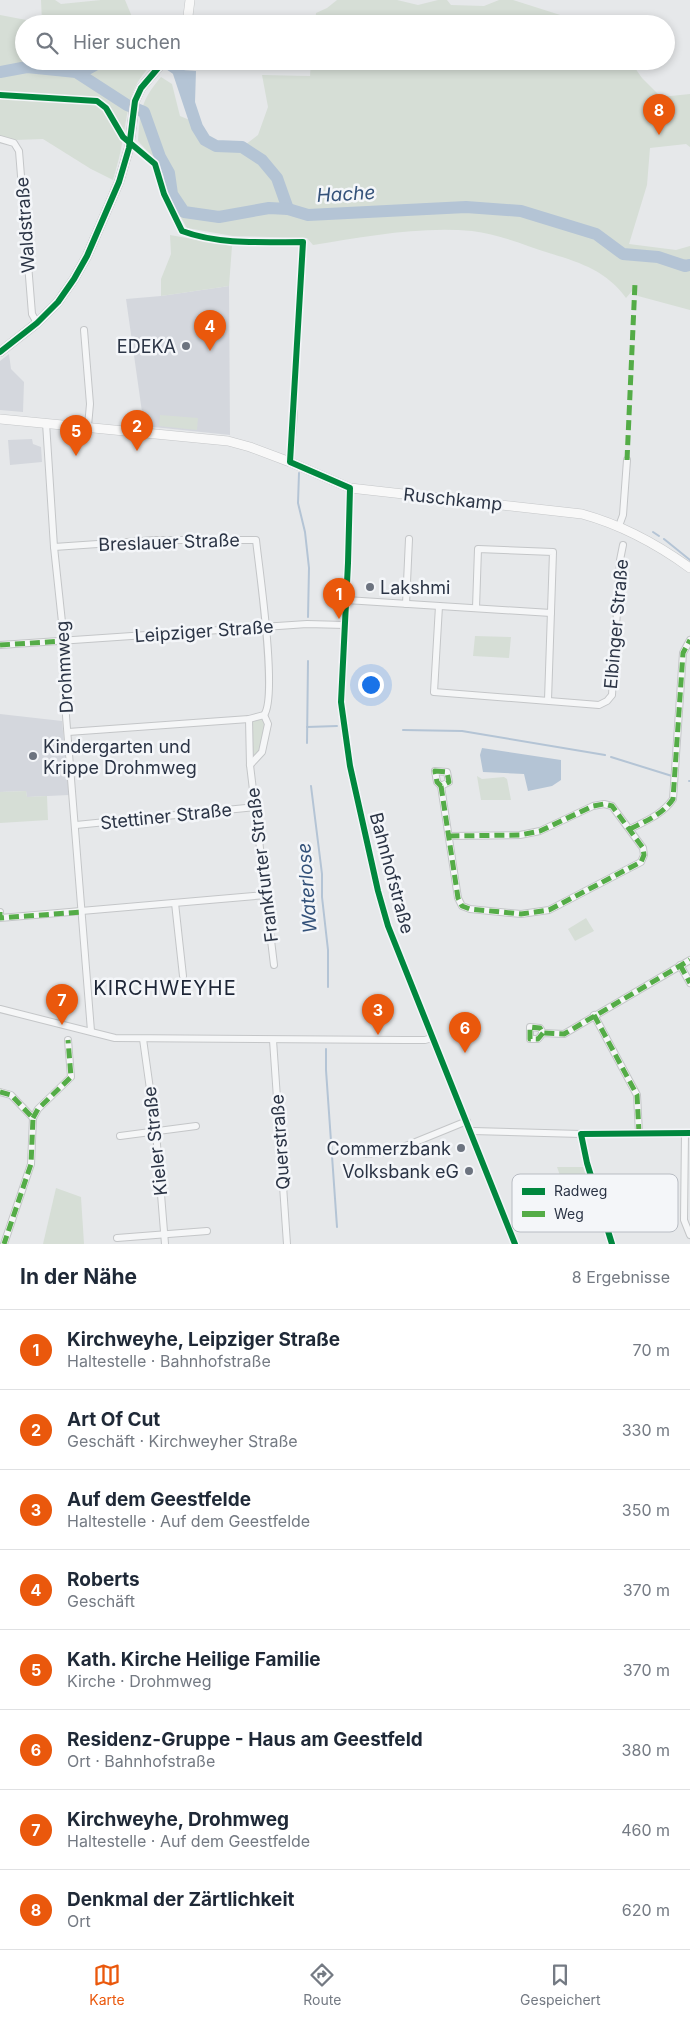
<!DOCTYPE html>
<html lang="de">
<meta charset="utf-8">
<style>
:root{--surface:#fff;--page:#f6f6f7;--text:#1f2937;--muted:#747a83;--line:#e0e1e3;--accent:#ea580c}
body{margin:0;font-family:Inter,sans-serif;background:var(--page);color:var(--text)}
.you{position:absolute;left:370px;top:684px;width:18px;height:18px;margin:-12px;border:4px solid #fff;border-radius:50%;background:#1a73e8;box-shadow:0 0 0 8px #1a73e833}
.badge{display:grid;place-items:center;width:32px;height:32px;border-radius:50%;background:var(--accent);color:#fff;font-size:16px;font-weight:700}
.pin{position:absolute;translate:-50% -41px;filter:drop-shadow(0 1px 2px #0008)}
.pin::after{content:'';position:absolute;top:26px;width:18px;height:15px;background:inherit;clip-path:polygon(0 0,100% 0,50% 100%)}
.list{margin:0;padding:0;list-style:none}
h2{display:flex;justify-content:space-between;align-items:center;height:65px;margin:0;padding:0 20px;font-size:21px}
h2 small{font-size:16px;font-weight:400;color:var(--muted)}
.list li{display:grid;grid-template-columns:32px 1fr auto;gap:15px;align-items:center;box-sizing:border-box;height:80px;padding:0 20px;border-top:1px solid var(--line)}
.list b{display:block;font-size:19px;white-space:nowrap}
.list p{margin:0;font-size:16px;white-space:nowrap;color:var(--muted)}
.list em{font-size:16px;font-style:normal;color:var(--muted)}
.icon{flex:none;width:28px;height:28px;fill:none;stroke:currentColor;stroke-width:2;stroke-linecap:round;stroke-linejoin:round}
.map{position:relative;flex:none;width:690px;height:1244px;overflow:hidden}
.search{position:absolute;background:var(--surface);box-shadow:0 2px 8px #0003;left:15px;right:15px;top:15px;height:55px;display:flex;align-items:center;gap:12px;box-sizing:border-box;padding:0 18px;border-radius:28px;color:var(--muted);font-size:19px}
.sheet{height:705px;background:var(--surface)}
nav{display:flex;justify-content:space-around;align-items:center;box-sizing:border-box;height:70px;border-top:1px solid var(--line);background:var(--surface);font-size:14px;color:var(--muted)}
nav a{display:grid;justify-items:center;gap:2px}
nav .on{color:var(--accent)}
.map>svg:first-child{display:block}
.built{fill:#d4d7dd}
.green{fill:#d6ded6}
.water{fill:#b4c4d5}
.lines{fill:none;stroke-linecap:round;stroke-linejoin:round}
.stream{stroke:#b4c4d5;stroke-width:2}
.river{stroke:#b4c4d5;stroke-width:12}
.street-casing{stroke:#c4c6c8;stroke-width:8}
.secondary-casing{stroke:#c4c6c8;stroke-width:10}
.street{stroke:#f5f6f7;stroke-width:6}
.secondary{stroke:#f8f8f8;stroke-width:9}
.quiet{stroke:#54ac47;stroke-width:5;stroke-dasharray:10 5;stroke-linecap:butt}
.cycleway-casing{stroke:#f4f6f9;stroke-width:9}
.cycleway{stroke:#00873e;stroke-width:6}
.poi-dot{fill:#6c737f;stroke:#f4f6f9;stroke-width:2}
.labels{text-anchor:middle;dominant-baseline:central;stroke-width:5;stroke-linejoin:round;paint-order:stroke}
.street-label{font-size:18px;fill:#2b3445;stroke:#f4f6f9}
.poi-label{font-size:18px;fill:#2b3445;stroke:#f4f6f9;text-anchor:end}
.water-label{font-size:19px;font-style:italic;fill:#34527a;stroke:#f4f6f9}
.quarter-label{font-size:20px;letter-spacing:1px;fill:#1d2536;stroke:#f4f6f9}
.key{fill:#f4f6f9;stroke:#b8bcc3;stroke-width:1}
.key-label{font-size:14px;fill:#2b3445}
</style>
<div class="map">
<svg width="690" height="1244" viewBox="0 0 690 1244">
<rect width="100%" height="100%" fill="#e6e8ea"/>
<g class="built">
<path d="M229,286l1,149 -86,-9 -18,-127 35,-3z"/>
<path d="M9,354l2,15 13,13 -1,30 -23,-2v-49z"/>
<path d="M32,439l1,5 8,3 1,15 -32,3 -2,-25z"/>
<path d="M0,714l62,7 7,74 -42,2 -1,-6 -26,1z"/>
</g>
<g class="green">
<path d="M41,0h14l6,4 40,-4h24l10,24h-111v37h132c-27,23 -27,45 -33,77 -2,14 -6,28 -10,42l-22,-11 -48,-30 -28,1 -15,-4v-121l42,8z"/>
<path d="M337,0h60l21,5 20,-5h9l4,5 33,1 15,-6h14l63,20 8,4h-269l1,-11 11,-5z"/>
<path d="M311,61h319l12,17 19,19 29,-3v53l-4,-3 -36,4 -3,37 -18,59 47,6 14,-4v64l-52,-14 -6,-5 -6,7c-19,-27 -47,-36 -77,-45 -25,-8 -51,-19 -77,-22 -53,-5 -108,6 -159,14l-6,-7 -74,-2 -46,-8 -16,-28 -13,-37 -20,-22c2,-29 3,-41 23,-64l11,7 8,32 12,5 14,23 15,5 24,-4 13,-10 10,-28 -6,-32 48,1z"/>
<path d="M170,235l62,11 -3,40 -68,10v-17l10,-25z"/>
<path d="M160,415l38,3 -1,12 -38,-4z"/>
<path d="M475,636l36,1 -2,21 -36,-2z"/>
<path d="M264,718l2,6 -6,28 -9,9v-40z"/>
<path d="M477,776l5,3 22,-2 3,2 4,21h-30z"/>
<path d="M26,791l1,6 20,-1 1,24 -48,3v-31z"/>
<path d="M586,918l8,13 -19,10 -7,-12z"/>
<path d="M557,1167h26l20,59h-5v-5l-20,1 -10,-26 6,-2 -6,-15 -6,2z"/>
<path d="M56,1188l25,9 3,47h-41z"/>
</g>
<g class="water">
<path d="M182,70l14,1 -1,31h-8l-12,-23v-7z"/>
<path d="M482,748l79,12v20l-9,6 -24,5 -4,-17 -41,-2 -3,-17z"/>
</g>
<g class="lines">
<g class="stream">
<path d="M299,473l-1,30 7,29 4,36 -1,49"/>
<path d="M653,532l6,4"/>
<path d="M664,539l26,21"/>
<path d="M307,727l30,-1"/>
<path d="M403,730l59,1 143,24"/>
<path d="M307,743l1,-82"/>
<path d="M611,757l61,19"/>
<path d="M689,781h1"/>
<path d="M311,786l11,88v23l6,53v37"/>
<path d="M326,1049v21l11,157"/>
</g>
<g class="river">
<path d="M165,61l13,9 19,57 8,13 11,6 26,1 20,13 15,18 11,31"/>
<path d="M0,72l27,-5 49,5 51,33 17,7 16,45 9,16 3,21 12,18 35,5 50,-9 19,1 20,6 158,-8 55,4 75,23 27,20 35,3 27,9 5,-1"/>
<path d="M76,72c10,0 17,-7 26,-11"/>
</g>
<g class="street-casing">
<g id="street">
<path d="M0,139l14,4 5,8 13,163 5,9"/>
<path d="M84,330l6,74 -2,22"/>
<path d="M46,423l8,124 10,94 2,75 25,315"/>
<path d="M290,462l4,-50"/>
<path d="M350,488l-2,75 -7,139 9,64 28,125 10,35 127,318"/>
<path d="M619,526l4,-11 4,-55"/>
<path d="M54,547l102,-7h100c3,28 22,157 8,175l-15,4 -181,13"/>
<path d="M346,600l205,13"/>
<path d="M406,604l3,-65"/>
<path d="M439,606l-5,86 165,13 8,-4 5,-6 8,-135 3,-15"/>
<path d="M476,608l2,-59 75,3 -5,148"/>
<path d="M0,645l307,-21 38,1"/>
<path d="M249,719l1,46 24,200"/>
<path d="M250,765l12,-13 6,-28 -4,-9"/>
<path d="M435,771l12,1 2,10 -8,4 -4,-4z"/>
<path d="M441,786l17,112 4,8 8,3 51,5 28,-4 92,-48 3,-7 -1,-7 -31,-42 -8,-2 -11,2 -53,25 -20,4 -71,1"/>
<path d="M76,825l180,-18"/>
<path d="M630,829c16,-8 33,-15 43,-30l10,-146 7,-13"/>
<path d="M175,903l8,73"/>
<path d="M0,912v6l266,-23"/>
<path d="M680,965l10,18"/>
<path d="M0,1009l115,29 289,2h21l7,-2"/>
<path d="M594,1015l43,80 2,38"/>
<path d="M543,1033l-5,6h-8v-12l10,1 3,5 21,1 126,-74"/>
<path d="M143,1039l13,93 9,112"/>
<path d="M273,1040l14,204"/>
<path d="M0,1092l11,3 22,23 -2,46 -27,80"/>
<path d="M33,1118l5,-9 33,-32 -3,-37"/>
<path d="M472,1131l109,3 109,-1"/>
<path d="M685,1133l-1,87 6,15"/>
<path d="M581,1134l6,29 25,81"/>
<path d="M120,1136l76,-10"/>
<path d="M365,1154l26,-2 76,-31"/>
<path d="M117,1238l90,-7"/>
</g>
</g>
<g class="secondary-casing">
<g id="secondary">
<path d="M187,24l3,-24"/>
<path d="M0,352l37,-29 21,-21 16,-23 13,-23 32,-74 10,-34 6,-47 6,-13 23,-27"/>
<path d="M0,419l228,22 22,6 40,15 60,26 232,26c40,11 75,30 108,54"/>
</g>
</g>
<use href="#street" class="street"/>
<use href="#secondary" class="secondary"/>
<g class="quiet">
<path d="M627,460l8,-177"/>
<path d="M0,645l64,-4"/>
<path d="M435,771l12,1 2,10 -8,4 -4,-4z"/>
<path d="M441,786l17,112 4,8 8,3 51,5 28,-4 92,-48 3,-7 -1,-7 -31,-42 -8,-2 -11,2 -53,25 -20,4 -71,1"/>
<path d="M630,829c16,-8 33,-15 43,-30l10,-146 7,-13"/>
<path d="M0,912v6l82,-6"/>
<path d="M680,965l10,18"/>
<path d="M594,1015l43,80 2,38"/>
<path d="M543,1033l-5,6h-8v-12l10,1 3,5 21,1 126,-74"/>
<path d="M0,1092l11,3 22,23 -2,46 -27,80"/>
<path d="M33,1118l5,-9 33,-32 -3,-37"/>
</g>
<g class="cycleway-casing">
<g id="cycleway">
<path d="M0,95l97,6 9,7 17,29 32,27 9,30 18,37c37,14 82,11 121,11l-13,220 60,26 -2,75 -7,139 9,64 28,125 10,35 127,318"/>
<path d="M0,352l37,-29 21,-21 16,-23 13,-23 32,-74 10,-34 6,-47 6,-13 23,-27"/>
<path d="M612,1244l-25,-81 -6,-29 109,-1"/>
</g>
</g>
<use href="#cycleway" class="cycleway"/>
</g>
<g class="poi-dot">
<circle cx="186" cy="346" r="5"/>
<circle cx="370" cy="587" r="5"/>
<circle cx="33" cy="756" r="5"/>
<circle cx="461" cy="1148" r="5"/>
<circle cx="469" cy="1171" r="5"/>
</g>
<g class="labels">
<g class="street-label">
<text transform="translate(25 225) rotate(-94)">Waldstraße</text>
<text transform="translate(453 499) rotate(6)">Ruschkamp</text>
<text transform="translate(169 542) rotate(-2)">Breslauer Straße</text>
<text transform="translate(616 624) rotate(-85)">Elbinger Straße</text>
<text transform="translate(204 631) rotate(-4)">Leipziger Straße</text>
<text transform="translate(64 667) rotate(-93)">Drohmweg</text>
<text transform="translate(166 816) rotate(-6)">Stettiner Straße</text>
<text transform="translate(262 865) rotate(-97)">Frankfurter Straße</text>
<text transform="translate(392 873) rotate(75)">Bahnhofstraße</text>
<text transform="translate(155 1141) rotate(-96)">Kieler Straße</text>
<text transform="translate(280 1142) rotate(-94)">Querstraße</text>
</g>
<g class="poi-label">
<text x="176" y="346">EDEKA</text>
<text x="380" y="587" text-anchor="start">Lakshmi</text>
<text x="43" y="746" text-anchor="start">Kindergarten und<tspan x="43" dy="21">Krippe Drohmweg</tspan></text>
<text x="451" y="1148">Commerzbank</text>
<text x="459" y="1171">Volksbank eG</text>
</g>
<g class="water-label">
<text transform="translate(346 194) rotate(-3)">Hache</text>
<text transform="translate(307 888) rotate(-94)">Waterlose</text>
</g>
<g class="quarter-label">
<text x="165" y="988">KIRCHWEYHE</text>
</g>
</g>
<rect x="512" y="1174" width="166" height="58" rx="8" class="key"/>
<rect x="522" y="1188" width="23" height="7" fill="#00873e"/>
<rect x="522" y="1211" width="23" height="6" fill="#54ac47"/>
<g class="key-label">
<text x="554" y="1196">Radweg</text>
<text x="554" y="1219">Weg</text>
</g>
</svg>
<div class="you"></div>
<div class="pin badge" style="left:339px;top:619px">1</div>
<div class="pin badge" style="left:137px;top:451px">2</div>
<div class="pin badge" style="left:378px;top:1035px">3</div>
<div class="pin badge" style="left:210px;top:351px">4</div>
<div class="pin badge" style="left:76px;top:456px">5</div>
<div class="pin badge" style="left:465px;top:1053px">6</div>
<div class="pin badge" style="left:62px;top:1025px">7</div>
<div class="pin badge" style="left:659px;top:135px">8</div>
<div class="search"><svg class="icon" aria-label="search" viewBox="0 0 24 24"><circle cx="10" cy="10" r="6"/><path d="M15 15l6 6"/></svg>Hier suchen</div>
</div>
<section class="sheet">
<h2>In der Nähe<small>8 Ergebnisse</small></h2>
<ul class="list">
<li><span class="badge">1</span><div><b>Kirchweyhe, Leipziger Straße</b><p>Haltestelle · Bahnhofstraße</p></div><em>70 m</em></li>
<li><span class="badge">2</span><div><b>Art Of Cut</b><p>Geschäft · Kirchweyher Straße</p></div><em>330 m</em></li>
<li><span class="badge">3</span><div><b>Auf dem Geestfelde</b><p>Haltestelle · Auf dem Geestfelde</p></div><em>350 m</em></li>
<li><span class="badge">4</span><div><b>Roberts</b><p>Geschäft</p></div><em>370 m</em></li>
<li><span class="badge">5</span><div><b>Kath. Kirche Heilige Familie</b><p>Kirche · Drohmweg</p></div><em>370 m</em></li>
<li><span class="badge">6</span><div><b>Residenz-Gruppe - Haus am Geestfeld</b><p>Ort · Bahnhofstraße</p></div><em>380 m</em></li>
<li><span class="badge">7</span><div><b>Kirchweyhe, Drohmweg</b><p>Haltestelle · Auf dem Geestfelde</p></div><em>460 m</em></li>
<li><span class="badge">8</span><div><b>Denkmal der Zärtlichkeit</b><p>Ort</p></div><em>620 m</em></li>
</ul>
</section>
<nav>
<a class="on"><svg class="icon" aria-label="map" viewBox="0 0 24 24"><path d="M3 6l6-2 6 2 6-2v14l-6 2-6-2-6 2zM9 4v14M15 6v14"/></svg>Karte</a>
<a><svg class="icon" aria-label="directions" viewBox="0 0 24 24"><path d="M12 3l9 9-9 9-9-9zM9 14v-3h6M13 9l2 2-2 2"/></svg>Route</a>
<a><svg class="icon" aria-label="saved" viewBox="0 0 24 24"><path d="M7 4h10v16l-5-4-5 4z"/></svg>Gespeichert</a>
</nav>
